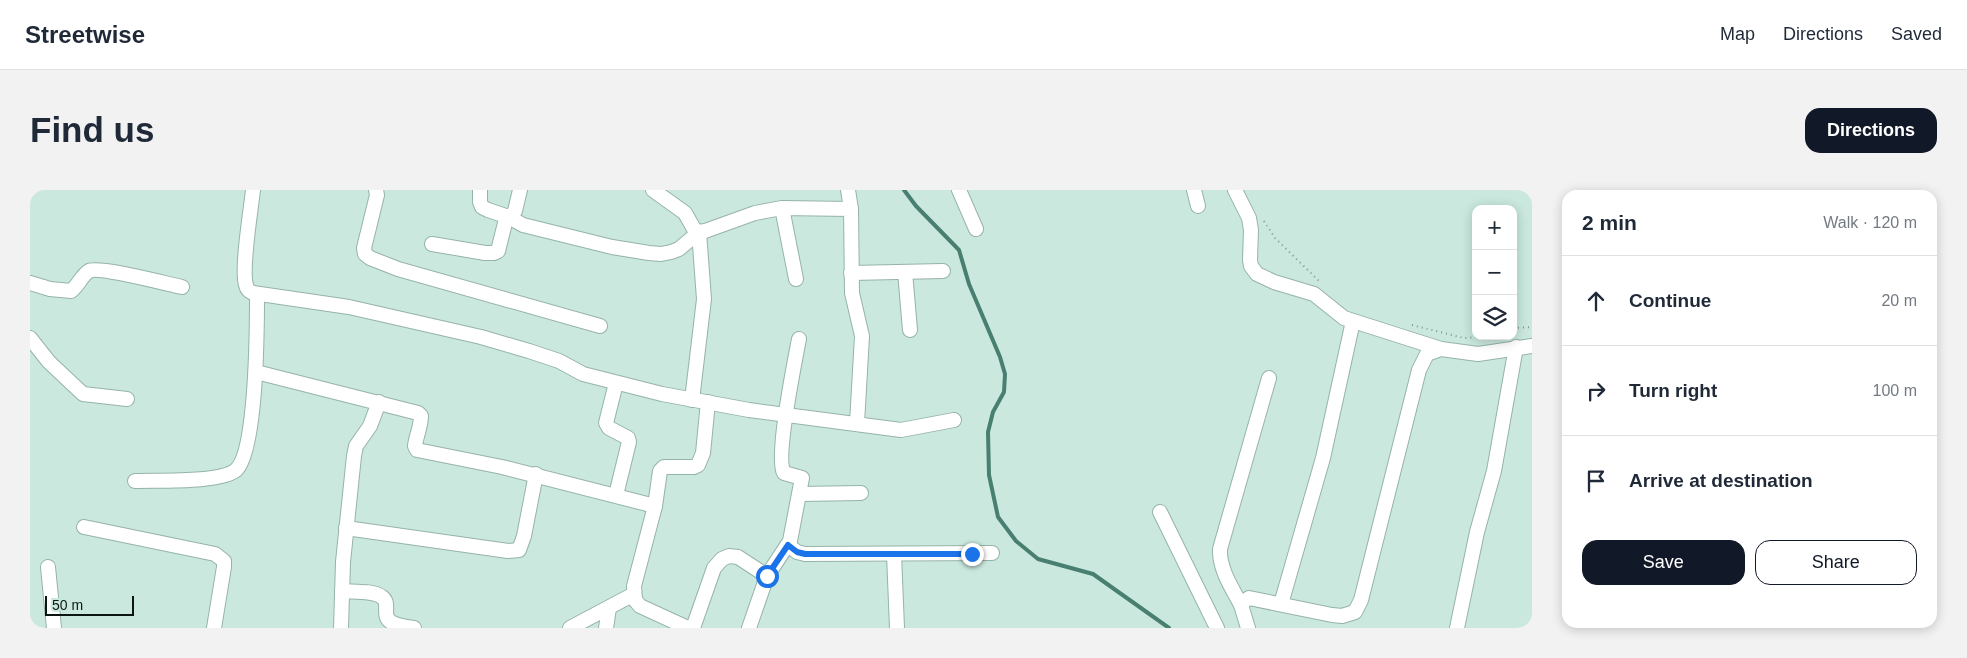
<!DOCTYPE html>
<meta charset="utf-8">
<style>
:root{--surface:#fff;--page:#f2f2f3;--text:#1f2937;--muted:#747a83;--line:#e0e1e3;--accent:#111827}
body{margin:0;font-family:Helvetica,sans-serif;background:var(--page);color:var(--text)}
.controls{position:absolute;right:15px;top:15px;display:grid;overflow:hidden;border-radius:10px;box-shadow:0 2px 12px #0003}
.controls button{width:45px;height:45px;display:grid;place-items:center;padding:0;border:0;border-bottom:1px solid var(--line);background:var(--surface);color:var(--text);font:25px sans-serif}
.scale{position:absolute;left:15px;bottom:12px;width:89px;box-sizing:border-box;padding-left:5px;border:2px solid #0b1613;border-top:0;font-size:14px;line-height:18px;white-space:nowrap;color:#0b1613;-webkit-text-stroke:4px #cae8de;paint-order:stroke}
.stop{position:absolute;width:15px;height:15px;margin:-11px;border:4px solid #1a73e8;border-radius:50%;background:#fff}
.stop.end{background:#1a73e8;border-color:#fff;box-shadow:0 1px 5px #0008}
.list{margin:0;padding:0;list-style:none}
h2{display:flex;justify-content:space-between;align-items:center;height:65px;margin:0;padding:0 20px;font-size:21px}
h2 small{font-size:16px;font-weight:400;color:var(--muted)}
.list li{display:grid;grid-template-columns:32px 1fr auto;gap:15px;align-items:center;box-sizing:border-box;height:90px;padding:0 20px;border-top:1px solid var(--line)}
.list b{display:block;font-size:19px;white-space:nowrap}
.list em{font-size:16px;font-style:normal;color:var(--muted)}
.actions{display:flex;gap:10px;padding:15px 20px}
.actions a{flex:1;padding:11px 0;border:1px solid var(--accent);border-radius:15px;text-align:center;font-size:18px;color:var(--accent)}
.actions .main{background:var(--accent);color:#fff}
.icon{flex:none;width:28px;height:28px;fill:none;stroke:currentColor;stroke-width:2;stroke-linecap:round;stroke-linejoin:round}
.map{position:relative;flex:none;width:1502px;height:438px;overflow:hidden;border-radius:15px}
header{display:flex;align-items:center;gap:30px;box-sizing:border-box;height:70px;padding:0 25px;background:var(--surface);border-bottom:1px solid var(--line)}
header strong{font-size:24px}
nav{display:flex;gap:28px;margin-inline-start:auto;font-size:18px}
.intro{display:flex;align-items:center;justify-content:space-between;box-sizing:border-box;height:120px;padding:0 30px}
h1{margin:0;font-size:35px}
.button{padding:12px 22px;border-radius:15px;background:var(--accent);color:#fff;font-size:18px;font-weight:700}
main{display:flex;gap:30px;padding:0 30px}
aside{flex:1;background:var(--surface);border-radius:15px;box-shadow:0 2px 12px #0003}
.map>svg:first-child{display:block}
.lines{fill:none;stroke-linecap:round;stroke-linejoin:round}
.stream{stroke:#497f70;stroke-width:4}
.minor-casing{stroke:#96b3aa;stroke-width:16}
.path{stroke:#829992;stroke-width:2;stroke-dasharray:1 4;stroke-linecap:butt}
.minor{stroke:#fff;stroke-width:14}
.route{stroke:#1a73e8;stroke-width:6}
</style>
<header>
<strong>Streetwise</strong>
<nav><a>Map</a><a>Directions</a><a>Saved</a></nav>
</header>
<div class="intro"><h1>Find us</h1><a class="button">Directions</a></div>
<main>
<div class="map">
<svg width="1502" height="438" viewBox="0 0 1502 438">
<rect width="100%" height="100%" fill="#cae8de"/>
<g class="lines">
<path class="stream" d="M874,0l12,16 43,44 10,34 31,73 5,17 -1,18 -11,20 -5,20 1,43 9,42 18,24 22,18 55,15 76,54"/>
<g class="minor-casing">
<g id="minor">
<path d="M223,0c-2,19 -12,79 -7,95 1,5 3,6 7,8l96,14 132,30 48,14 30,10 24,13 79,20 87,16 152,20 53,-10"/>
<path d="M346,0l1,5 -13,53 1,6 5,4 28,11 202,57"/>
<path d="M450,0v12l2,5 6,3 21,7 14,8 89,22 37,6 12,1 10,-2 8,-3 20,-17"/>
<path d="M623,0l32,23 9,16 5,3 6,-1 50,-18 27,-5 69,1 1,84 10,43 -5,87"/>
<path d="M818,0l3,19"/>
<path d="M929,0l17,39"/>
<path d="M1164,0l4,16"/>
<path d="M1205,0l14,28 2,12 -1,30 1,6 6,8 17,8 40,12 30,24 97,31"/>
<path d="M752,18l14,71"/>
<path d="M402,54l53,9h9l4,-2 7,-28 10,-12 5,-21"/>
<path d="M875,82l5,58"/>
<path d="M821,83l92,-2"/>
<path d="M0,93l20,6 21,2c7,-5 11,-16 18,-20 10,-5 78,13 93,16"/>
<path d="M0,148l19,24 34,32 44,5"/>
<path d="M226,182l162,41 3,3c0,11 -5,20 -6,30l2,4 85,17 153,39"/>
<path d="M586,193l-10,40 3,5 19,10 1,4 -13,53"/>
<path d="M662,210l12,-101 -5,-67"/>
<path d="M105,291c22,-1 86,2 101,-11 21,-19 21,-145 21,-176"/>
<path d="M770,304l61,-1"/>
<path d="M1130,322l57,116"/>
<path d="M54,337l131,27 9,7v6l-10,61"/>
<path d="M316,338l162,23 11,-1 5,-14 12,-62"/>
<path d="M758,355l9,7 8,2 187,-1"/>
<path d="M864,364l3,74"/>
<path d="M18,377l6,61"/>
<path d="M312,401c11,1 31,-1 40,6 9,6 -1,19 9,25 6,4 16,5 23,6"/>
<path d="M1251,414l42,-146 30,-137"/>
<path d="M1211,415c-9,-17 -22,-36 -21,-56l49,-171"/>
<path d="M311,438l2,-66 11,-106 2,-10 14,-20 9,-24"/>
<path d="M540,438l64,-34"/>
<path d="M576,438l3,-20"/>
<path d="M658,438l-48,-22 -5,-6 -1,-14 21,-80 5,-35 4,-4h30l4,-2 5,-12 5,-51"/>
<path d="M663,438l21,-60 8,-9 7,-3 9,1 29,19"/>
<path d="M719,438l18,-52 23,-35 12,-63 -18,-5c-9,-14 11,-113 15,-134"/>
<path d="M1218,438l-7,-23 2,-3 6,-4 83,17 10,1 13,-4 6,-12 58,-230 8,-16 14,-5 37,5 54,-8"/>
<path d="M1427,438l20,-96 17,-61 22,-124"/>
</g>
</g>
<g class="path">
<path d="M1234,31l11,17 45,44"/>
<path d="M1382,135l52,13 24,-2"/>
<path d="M1483,138l19,-1"/>
</g>
<use href="#minor" class="minor"/>
</g>
<g class="lines">
<path class="route" d="M737,386l21,-31 9,7 8,2h167"/>
</g>
</svg>
<div class="controls">
<button>+</button>
<button>−</button>
<button><svg class="icon" aria-label="layers" viewBox="0 0 24 24"><path d="M12 4l9 5-9 5-9-5zM3 14l9 5 9-5"/></svg></button>
</div>
<div class="scale">50 m</div>
<div class="stop" style="left:737px;top:386px"></div>
<div class="stop end" style="left:942px;top:364px"></div>
</div>
<aside>
<h2>2 min<small>Walk · 120 m</small></h2>
<ul class="list">
<li><svg class="icon" aria-label="ahead" viewBox="0 0 24 24"><path d="M12 20V5M6 11l6-6 6 6"/></svg><div><b>Continue</b></div><em>20 m</em></li>
<li><svg class="icon" aria-label="right" viewBox="0 0 24 24"><path d="M7 20v-9h11M14 6l5 5-5 5"/></svg><div><b>Turn right</b></div><em>100 m</em></li>
<li><svg class="icon" aria-label="arrive" viewBox="0 0 24 24"><path d="M6 21V4h12l-3 4 3 4H6"/></svg><div><b>Arrive at destination</b></div></li>
</ul>
<div class="actions"><a class="main">Save</a><a>Share</a></div>
</aside>
</main>
